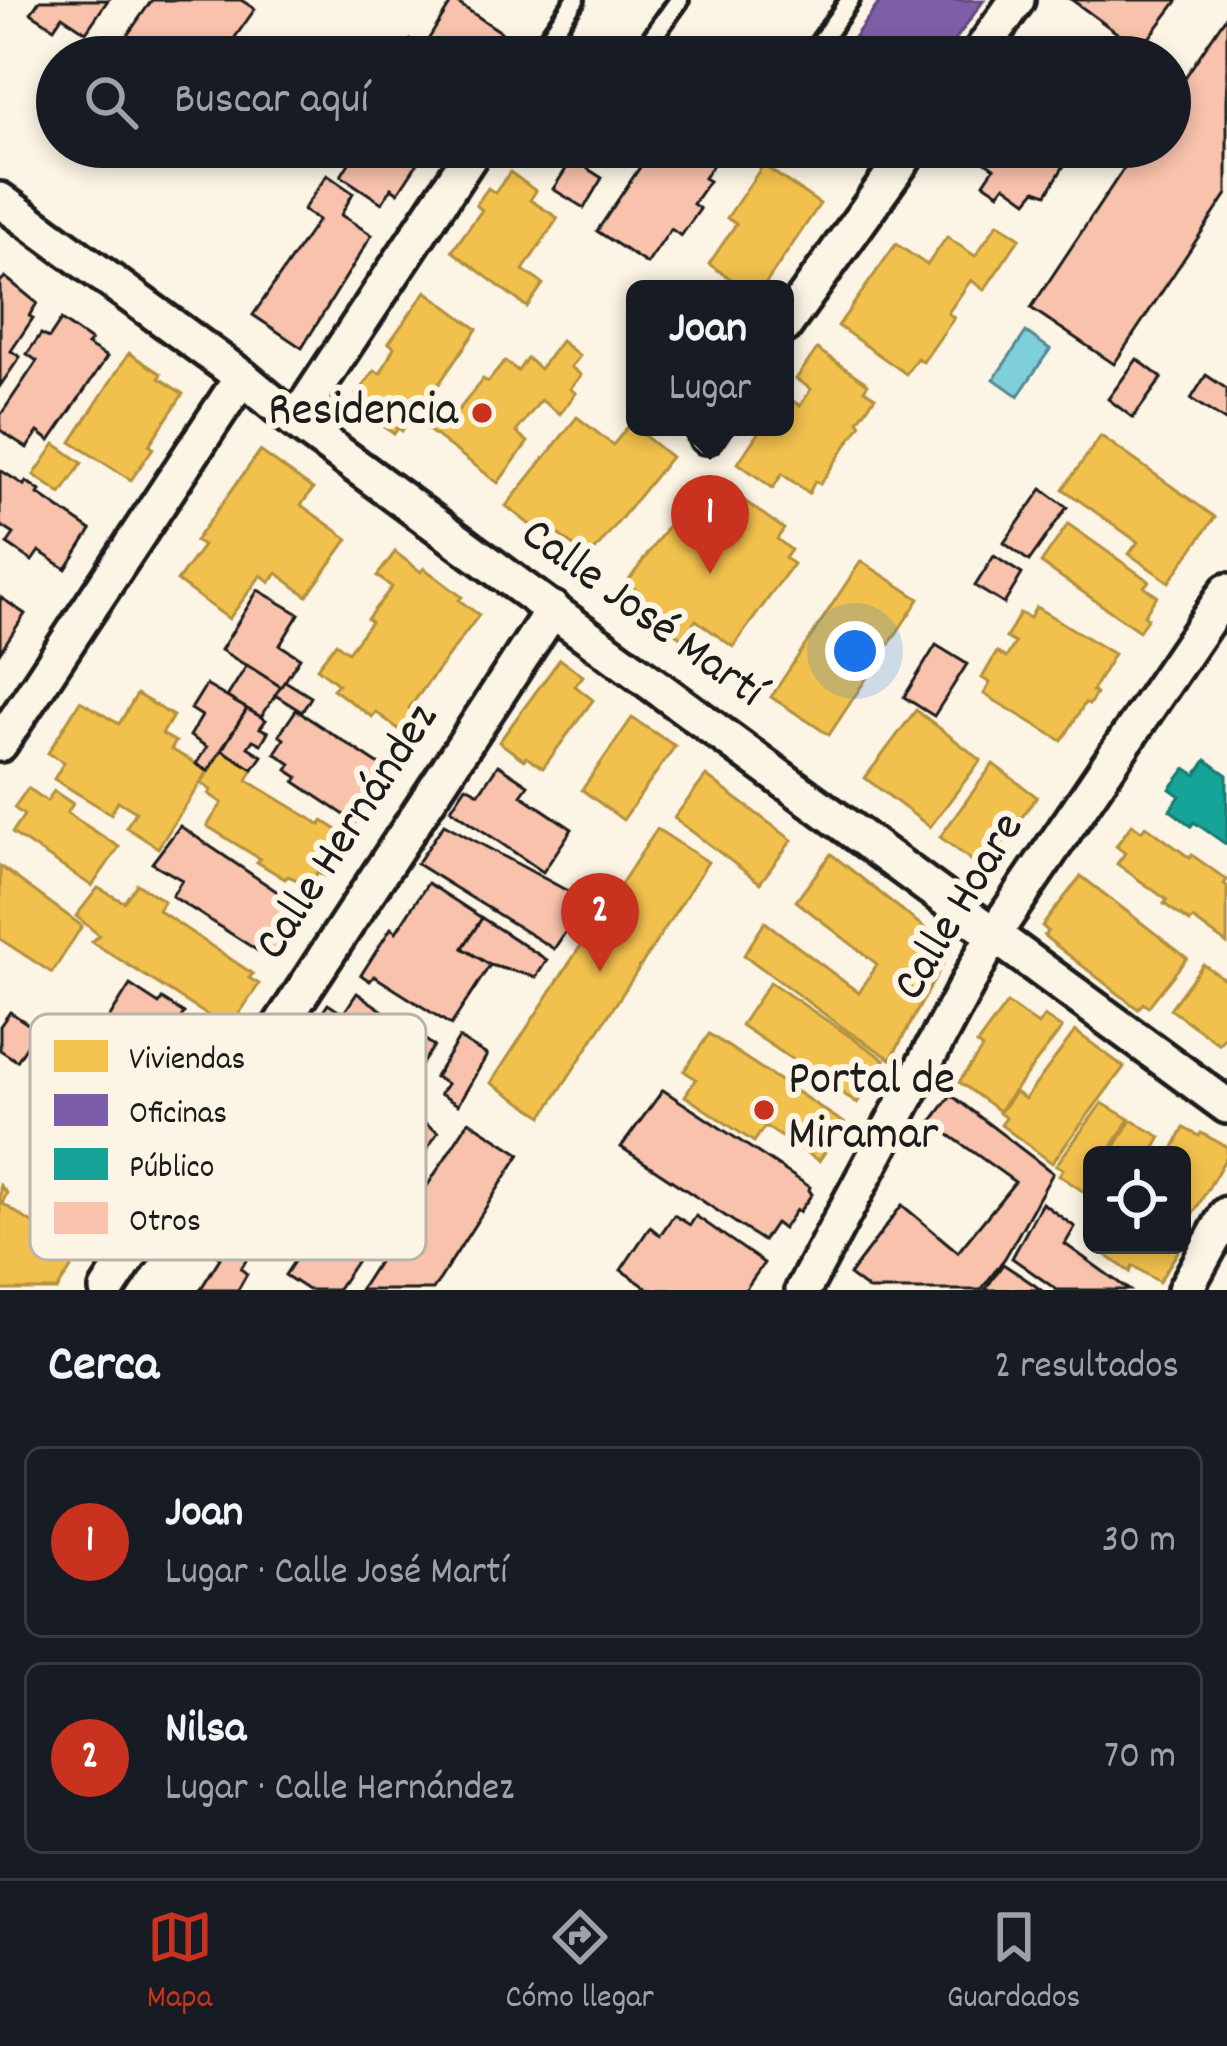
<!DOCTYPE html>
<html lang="es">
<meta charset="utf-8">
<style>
:root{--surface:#171b24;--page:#20242c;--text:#f1f3f6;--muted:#9ea1a6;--line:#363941;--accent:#c8321e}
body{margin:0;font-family:Dekko,sans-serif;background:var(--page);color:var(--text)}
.controls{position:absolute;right:36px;bottom:36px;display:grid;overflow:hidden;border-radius:18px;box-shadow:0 6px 18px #0003}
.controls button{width:108px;height:108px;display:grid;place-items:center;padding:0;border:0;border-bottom:3px solid var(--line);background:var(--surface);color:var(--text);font:60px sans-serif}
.you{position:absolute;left:855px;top:651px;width:42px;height:42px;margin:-30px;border:9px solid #fff;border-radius:50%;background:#1a73e8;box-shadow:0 0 0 18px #1a73e833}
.badge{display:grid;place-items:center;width:78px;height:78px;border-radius:50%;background:var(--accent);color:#fff;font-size:39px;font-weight:700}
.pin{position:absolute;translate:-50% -99px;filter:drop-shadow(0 3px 6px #0008)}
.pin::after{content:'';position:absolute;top:63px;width:42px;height:36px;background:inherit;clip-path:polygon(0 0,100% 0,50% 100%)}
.popup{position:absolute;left:626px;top:280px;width:168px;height:156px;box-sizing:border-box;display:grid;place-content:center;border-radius:18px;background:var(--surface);filter:drop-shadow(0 3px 9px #0005);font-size:39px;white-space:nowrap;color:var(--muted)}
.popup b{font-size:45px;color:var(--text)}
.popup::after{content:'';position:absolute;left:50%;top:100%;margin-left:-24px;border:24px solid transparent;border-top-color:var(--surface)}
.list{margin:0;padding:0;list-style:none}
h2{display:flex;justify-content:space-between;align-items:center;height:156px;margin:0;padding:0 48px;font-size:51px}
h2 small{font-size:39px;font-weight:400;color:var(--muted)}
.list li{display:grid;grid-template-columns:78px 1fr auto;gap:36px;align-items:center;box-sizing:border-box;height:192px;margin:0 24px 24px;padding:0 24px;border:3px solid var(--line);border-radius:18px}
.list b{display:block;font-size:45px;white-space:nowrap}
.list p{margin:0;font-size:39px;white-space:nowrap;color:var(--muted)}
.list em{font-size:39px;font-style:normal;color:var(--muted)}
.icon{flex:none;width:66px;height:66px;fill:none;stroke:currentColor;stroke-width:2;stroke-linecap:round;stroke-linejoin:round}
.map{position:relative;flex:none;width:1227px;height:1290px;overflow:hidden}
.search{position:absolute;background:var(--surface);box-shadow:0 6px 18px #0003;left:36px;right:36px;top:36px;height:132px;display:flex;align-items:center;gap:30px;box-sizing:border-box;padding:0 42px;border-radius:66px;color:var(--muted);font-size:45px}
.sheet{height:588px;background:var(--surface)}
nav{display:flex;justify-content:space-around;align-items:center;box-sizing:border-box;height:168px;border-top:3px solid var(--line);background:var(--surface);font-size:33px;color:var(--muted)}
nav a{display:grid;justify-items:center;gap:6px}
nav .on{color:var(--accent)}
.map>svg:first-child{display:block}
.water{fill:#7fcedb;stroke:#57878f;stroke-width:3}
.homes{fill:#f2c14e;stroke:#b2903f;stroke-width:3}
.offices{fill:#7b5ea7;stroke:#5e4a7d;stroke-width:3}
.public{fill:#17a398;stroke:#187a73;stroke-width:3}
.building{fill:#f8c2ac;stroke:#1c1c1c;stroke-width:3}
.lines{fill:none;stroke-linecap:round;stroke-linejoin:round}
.lane-casing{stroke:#1c1c1c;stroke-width:26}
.street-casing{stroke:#1c1c1c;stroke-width:42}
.lane{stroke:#fcf5e5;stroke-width:16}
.street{stroke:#fcf5e5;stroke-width:33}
.poi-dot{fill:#c8321e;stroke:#fcf5e5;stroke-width:4.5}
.labels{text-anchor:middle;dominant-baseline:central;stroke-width:12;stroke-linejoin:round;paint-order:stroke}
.poi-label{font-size:48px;fill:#1c1c1c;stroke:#fcf5e5;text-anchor:end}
.street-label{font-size:48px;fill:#1c1c1c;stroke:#fcf5e5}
.key{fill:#fcf5e5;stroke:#b9b4a9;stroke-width:3}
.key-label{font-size:33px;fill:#1c1c1c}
</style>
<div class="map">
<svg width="1227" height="1290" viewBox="0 0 1227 1290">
<rect width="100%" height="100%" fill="#fcf5e5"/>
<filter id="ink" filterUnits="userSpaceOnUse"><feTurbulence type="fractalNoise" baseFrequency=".00833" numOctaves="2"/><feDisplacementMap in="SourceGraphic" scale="24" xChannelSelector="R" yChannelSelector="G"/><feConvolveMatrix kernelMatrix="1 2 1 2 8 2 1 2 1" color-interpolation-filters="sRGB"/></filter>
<g filter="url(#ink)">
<path class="water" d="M1026,332l24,17 -32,47 -24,-17z"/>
<g class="homes">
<path d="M763,165l57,39 -58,85h-16l-37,-25 27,-40 -9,-6z"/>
<path d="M510,172l26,19 -6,9 28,18 -35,52 20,14 -16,23 -75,-56 30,-41 -6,-5 12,-17 7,5z"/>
<path d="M998,223l22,15 -36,52 -13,-10 -23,33 6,5 -31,44 -6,-4 -11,16 -68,-48 58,-82 31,21 20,-28 28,19z"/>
<path d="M426,291l51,38 -54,78 -5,-5 -16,29 -4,-3 -4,6 -37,-27 5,-7 -6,-5 18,-24 7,2 13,-26 -5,-4z"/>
<path d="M561,341l19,15 -9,11 10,8 -11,14 6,4 -16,21 -19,-14 -25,32 12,10 -30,41 -75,-57 20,-27 15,12 25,-32 5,3 17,-21 13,10 9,-13 13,11z"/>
<path d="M817,349l51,35 -4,6 11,7 -17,24 3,3 -41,60 -5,-3 -6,12 -27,-19 -9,14 -35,-25 24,-36h23v-32l15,11 11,-17 -15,-10z"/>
<path d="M129,353l32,21 -2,4 24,16 -34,51 4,3 -22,32 -60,-38z"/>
<path d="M577,417l36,28 17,-21 41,33 -82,101 -39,-30 -7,7 -37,-29z"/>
<path d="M1101,436l114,81 -46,65 -40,-28 9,-12 -75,-53z"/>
<path d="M55,444l27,19 -21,31 -27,-19z"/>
<path d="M260,451l53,38 -12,16 47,34 -41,57 -30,-23 -7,9 -9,-7 -32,44 -52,-38 26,-35 -8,-5z"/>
<path d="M736,495l48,34 -7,10 14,11 -6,8 8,6 -60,83 -37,-27 -14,18 -46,-33 7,-10 -16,-12 46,-64 30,22z"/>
<path d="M1068,524l81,57 -5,6 13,9 -13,19 4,3 -9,13 -98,-68z"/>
<path d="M395,552l26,20 3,-4 38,29 -3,3 20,15 -70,93 6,5 -14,18 -25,-19 -4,5 -39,-28 5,-5 -21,-16 19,-25 12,9 23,-30 -4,-3 25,-32 -15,-11z"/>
<path d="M861,561l58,38 -90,136 -58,-38z"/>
<path d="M1036,607l78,47 -22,37 4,3 -7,11 -4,-2 -23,38 -78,-47 6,-11 -8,-5 15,-26 9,6 9,-15 -9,-5 14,-25 10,5z"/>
<path d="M560,659l23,17 -8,10 18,14 -50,68 -17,-11 -2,3 -25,-18z"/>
<path d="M137,694l36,22 -11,18 14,8 -5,7 37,22 -50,77 -32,-21 10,-15 -18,-11 -7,13 -57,-35 10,-17 -16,-9 32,-52 39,23z"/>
<path d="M916,710l65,50 -51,67 -65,-49z"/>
<path d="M632,718l43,28 -52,74 -41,-30z"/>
<path d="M222,750l31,19 -6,11 74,45 2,-4 25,16 -23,39 -7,-4 -9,13 -21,-9 -3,3 -28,-17 3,-3 -53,-33 15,-23 -13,-9 2,-4 -10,-7z"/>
<path d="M993,764l44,33 -54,72 -43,-32z"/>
<path d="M706,776l86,64 -32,43 -86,-65z"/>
<path d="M28,788l19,13 7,-10 19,13 -6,9 52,34 -27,39 -80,-53 12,-18 -10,-7z"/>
<path d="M1132,824l9,7 5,-5 44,32 2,-3 35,25 -3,4 3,2v58l-34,-25 -3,3 -26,-18 3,-4 -50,-36 8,-11 -9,-7z"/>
<path d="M657,829l51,33 -165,254 -52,-33z"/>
<path d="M831,854l120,95 -60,110 -45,-29 -102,-75 21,-33 94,71 18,-29 -81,-63z"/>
<path d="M0,866l82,60 -30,47 -52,-34z"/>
<path d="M1081,876l106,82 -39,49 -5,-4 -5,6 -94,-73 4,-5 -6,-5z"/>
<path d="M137,884l27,17 -6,9 95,64 -4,4 10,6 -30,45 -137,-87 7,-7 -23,-19 22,-28 26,14z"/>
<path d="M1203,964l24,17v53l-8,10 -49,-35z"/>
<path d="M770,982l115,78 -28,43 -116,-78z"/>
<path d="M1007,1003l31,22 6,-9 18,12 -63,83 -40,-29 23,-33 -5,-5z"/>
<path d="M1075,1031l49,36 -72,96 -51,-38 5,-7 -7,-5 16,-21 10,7z"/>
<path d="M709,1034l135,89 -25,38 -54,-35 -11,16 -69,-46 11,-17 -12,-8z"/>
<path d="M1102,1103l27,16 -22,36h-15v24l-8,13 -25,-17 4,-6 -7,-4z"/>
<path d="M1131,1120l30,17 -10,18h-41z"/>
<path d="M1184,1128l15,8 2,-3 26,14v9l-35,60 -10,-6v-55h-12z"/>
<path d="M54,1153l58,36 2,5 -1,7 -15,21 -4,3 -7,-3 -8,11 9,8 -2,4 -29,45h-57v-105l7,8 -5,10 36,24 8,-13 -11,-8 4,-6 -4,-3 14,-22 -5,-5v-6z"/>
<path d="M1104,1245h12l6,4 2,-4h58l-23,37 -26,-16 -3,6 -30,-21z"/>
</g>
<path class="offices" d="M881,0h103l-41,57h-103z"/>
<path class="public" d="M1206,760l21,15v70l-33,-23 -3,4 -21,-16 10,-14 -10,-7 16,-21 10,7z"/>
<g class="building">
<path d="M40,0h68l-22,32 -24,-16 -8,12 -23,-15z"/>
<path d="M152,0h89l14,9 -34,48h-109z"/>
<path d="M453,0l48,32 -16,25h-86l12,-17 12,8z"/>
<path d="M1072,0h106l-38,50z"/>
<path d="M1227,15v179l-113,170 -83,-56 107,-161h32v-47z"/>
<path d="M359,147h69l-30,46 -6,-5 -10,15 -41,-27z"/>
<path d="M536,147h66l-14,22 14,9 -18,30 -31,-19 13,-20 -31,-20z"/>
<path d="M640,147h72l8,7 -16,24 5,3 -16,23 7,5 -19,27 -10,-7 -24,35 -50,-33 45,-67 -8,-6z"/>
<path d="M965,147h101l-2,5 4,7 -21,35 -11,-4 -9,11 -22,-16 -6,8 -15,-10 10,-15z"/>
<path d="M327,175l26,18 -12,22 31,20 -70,113 -49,-33 65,-95 -15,-10z"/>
<path d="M5,277l32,26 -8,13 4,2 -22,33 9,6 -20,29v-104z"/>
<path d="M61,320l30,21 -4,4 20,12 -57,84 -12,-9 -11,16 -27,-18v-14l37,-55 -10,-7 14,-20 8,4z"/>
<path d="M1137,359l25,19 -29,40 -25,-19z"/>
<path d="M1206,375l21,14v33l-36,-23z"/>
<path d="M0,470l24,15 2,-4 14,10 -2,3 53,36 -25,39 -27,-18 -7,10 -25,-17 7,-10 -14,-9z"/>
<path d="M1042,489l25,18 -38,54 -25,-18z"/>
<path d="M994,556l28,18 -18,30 -29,-18z"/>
<path d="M258,590l41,24 -19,31 20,13 -19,29 -60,-37z"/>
<path d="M0,597l25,17 -25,38z"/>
<path d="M936,645l31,19 -33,52 -30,-19z"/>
<path d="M247,665l34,22 -20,30 -34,-20z"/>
<path d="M285,681l26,16 -9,15 -27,-17z"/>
<path d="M206,685l41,24 -39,62 -12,-7 11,-17 -17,-11 12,-20 -11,-7z"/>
<path d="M247,709l19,11 -6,8 8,4 -7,12 -8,-4 -5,7 14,9 -9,13 -31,-19z"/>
<path d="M296,710l85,56 -15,23 7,5 -18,28 -60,-40 3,-5 -11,-7 4,-6 -16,-11 9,-14 -5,-4z"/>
<path d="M498,765l30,20 -7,10 51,34 -29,43 -92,-63 15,-23 13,7z"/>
<path d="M444,824l142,77 -32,48 -137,-85z"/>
<path d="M180,826l114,77 -21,31 9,5 -13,19 -97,-62 10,-16 -30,-17z"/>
<path d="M428,883l54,35 -19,30 27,17 -39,60 -77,-49 -4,5 -9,-6 30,-47 5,4z"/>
<path d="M482,918l65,42 -11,17 -46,-12 -27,-17z"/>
<path d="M130,985l29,19 3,-5 22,14 -6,9 38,25 -24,38 -30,-19 5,-8 -59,-38z"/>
<path d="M357,993l77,53 -19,28 -8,-4 -13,18 -84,-57 18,-27 15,10z"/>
<path d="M10,1012l27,18 -20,31 -17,-11v-24z"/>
<path d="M93,1023l97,68 -16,22 -7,-5 -5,7 -12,-8 -8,11 -23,-16 5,-7 -13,-9 -6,8 -25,-17 5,-8 -16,-12z"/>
<path d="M459,1038l28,17 -29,50 -18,-11 7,-10 -12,-7z"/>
<path d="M309,1063l60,39 -23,34 -8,-6 -8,13 -62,-40 16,-23 10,7z"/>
<path d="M64,1080l83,53 -22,33 -83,-52z"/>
<path d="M663,1090l147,97 -1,3 3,4 -13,18 -3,-2 -13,19 -8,-6 -12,18 -142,-94z"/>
<path d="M951,1095l102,78 -48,85 -24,32h-112l-20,-15 53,-70 56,47 57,-70 -84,-60z"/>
<path d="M411,1114l27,18 -20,31 -27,-18z"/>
<path d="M253,1121l85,55 -8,11 10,7 -13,19 -10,-7 -9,12 -40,-26 -14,21 -9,-7 13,-22 -32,-21z"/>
<path d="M469,1121l51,33 -87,136h-73z"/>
<path d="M221,1200l44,28 -24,41 6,5 -9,16h-38l20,-32 -25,-19z"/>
<path d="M1042,1203l33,24 -10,17 64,46h-72l-45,-32z"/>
<path d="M674,1215l16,10 6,-9 68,47 -19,27h-95l-29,-20 29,-43 10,8z"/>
<path d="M317,1227l43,29 -23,34h-29l-23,-15z"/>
<path d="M1003,1264l30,20 8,6h-56z"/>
</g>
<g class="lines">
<g class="lane-casing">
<g id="lane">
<path d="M652,38l27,-38"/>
<path d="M539,51l36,-51"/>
<path d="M810,57l40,-57"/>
</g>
</g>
<g class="street-casing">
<g id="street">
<path d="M535,57l4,-6"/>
<path d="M977,57l40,-57"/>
<path d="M0,200l242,177 53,44 932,685"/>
<path d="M785,325l127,-178"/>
<path d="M295,421l181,-274"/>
<path d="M706,436l6,-9"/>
<path d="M0,744l242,-367"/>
<path d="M107,1290l446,-681"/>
<path d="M803,1290l191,-356 233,-343"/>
<path d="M1185,1290l42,-76"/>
</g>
</g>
<use href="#lane" class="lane"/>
<use href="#street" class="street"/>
</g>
</g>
<g class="poi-dot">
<circle cx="482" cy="413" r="12"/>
<circle cx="764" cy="1110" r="12"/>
</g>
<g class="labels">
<g class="poi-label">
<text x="458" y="413">Residencia</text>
<text x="788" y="1082" text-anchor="start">Portal de<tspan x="788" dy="55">Miramar</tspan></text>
</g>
<g class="street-label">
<text transform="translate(641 615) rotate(36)">Calle José Martí</text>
<text transform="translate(349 833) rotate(-57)">Calle Hernández</text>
<text transform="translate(961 908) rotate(-59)">Calle Hoare</text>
</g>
</g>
<rect x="30" y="1014" width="396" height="246" rx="18" class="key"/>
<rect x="54" y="1040" width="54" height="32" fill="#f2c14e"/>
<rect x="54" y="1094" width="54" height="32" fill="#7b5ea7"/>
<rect x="54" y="1148" width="54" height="32" fill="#17a398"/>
<rect x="54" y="1202" width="54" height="32" fill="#f8c2ac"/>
<g class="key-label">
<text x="129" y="1068">Viviendas</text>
<text x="129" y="1122">Oficinas</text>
<text x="129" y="1176">Público</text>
<text x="129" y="1230">Otros</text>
</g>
</svg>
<div class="controls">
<button><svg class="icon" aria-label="locate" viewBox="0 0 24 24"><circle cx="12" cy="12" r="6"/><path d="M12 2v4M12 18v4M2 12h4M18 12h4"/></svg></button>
</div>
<div class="you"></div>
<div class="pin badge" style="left:710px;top:574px">1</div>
<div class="popup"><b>Joan</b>Lugar</div>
<div class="pin badge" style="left:600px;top:972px">2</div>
<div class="search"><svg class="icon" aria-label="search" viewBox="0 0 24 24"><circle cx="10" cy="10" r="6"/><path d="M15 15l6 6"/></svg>Buscar aquí</div>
</div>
<section class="sheet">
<h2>Cerca<small>2 resultados</small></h2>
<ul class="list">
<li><span class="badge">1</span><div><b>Joan</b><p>Lugar · Calle José Martí</p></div><em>30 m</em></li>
<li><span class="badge">2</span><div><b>Nilsa</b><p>Lugar · Calle Hernández</p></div><em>70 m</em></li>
</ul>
</section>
<nav>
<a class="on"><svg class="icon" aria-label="map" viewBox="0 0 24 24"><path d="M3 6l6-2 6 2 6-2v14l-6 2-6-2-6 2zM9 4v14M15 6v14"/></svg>Mapa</a>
<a><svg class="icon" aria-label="directions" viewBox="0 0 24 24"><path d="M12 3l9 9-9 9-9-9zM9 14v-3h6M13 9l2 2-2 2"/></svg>Cómo llegar</a>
<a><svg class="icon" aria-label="saved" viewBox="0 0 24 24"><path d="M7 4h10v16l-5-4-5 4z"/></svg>Guardados</a>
</nav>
